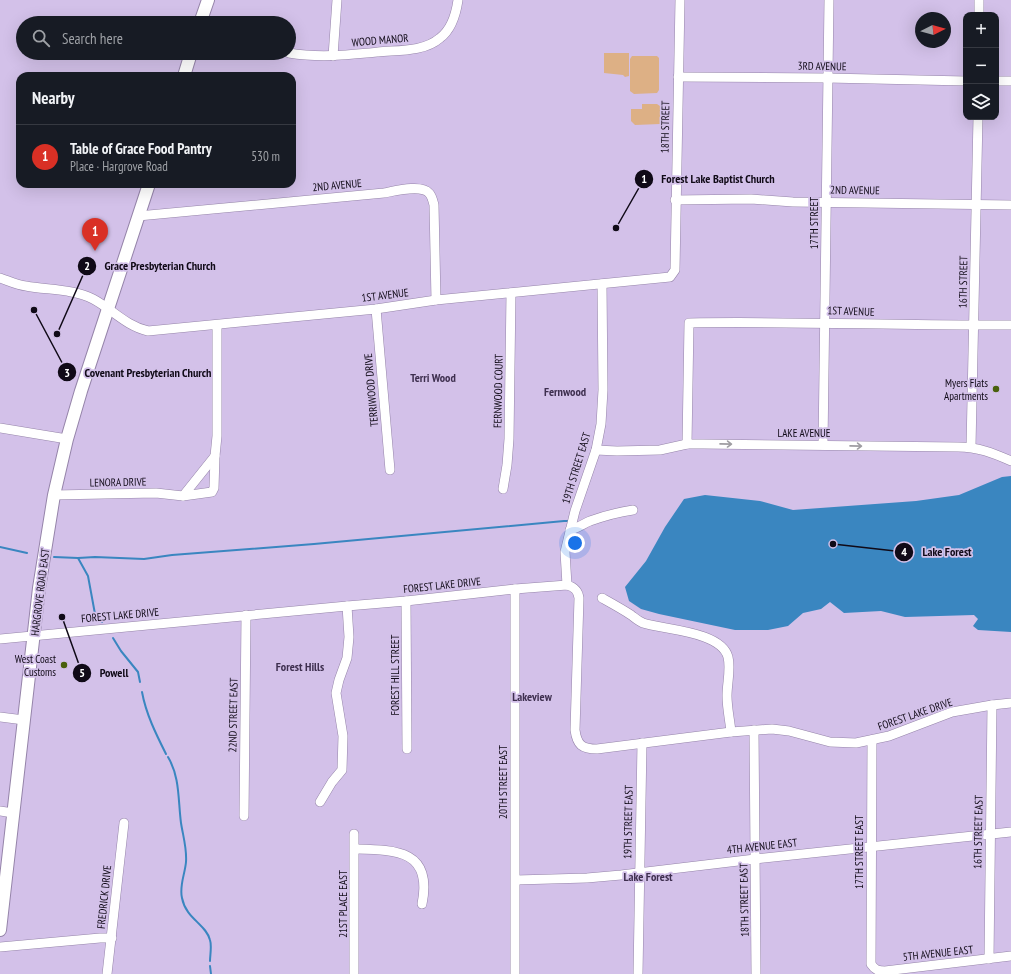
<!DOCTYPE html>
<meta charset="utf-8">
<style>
:root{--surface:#171b24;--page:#20242c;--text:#f1f3f6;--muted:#9ea1a6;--line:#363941;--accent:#d93025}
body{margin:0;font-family:"PT Sans Narrow",sans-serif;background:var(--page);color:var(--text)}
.controls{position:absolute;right:12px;top:12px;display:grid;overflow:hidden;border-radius:8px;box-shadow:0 4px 16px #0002}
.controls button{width:36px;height:36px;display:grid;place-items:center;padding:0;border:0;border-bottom:1px solid var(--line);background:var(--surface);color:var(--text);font:20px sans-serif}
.compass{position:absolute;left:915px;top:12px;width:36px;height:36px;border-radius:50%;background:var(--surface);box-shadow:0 4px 16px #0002;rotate:84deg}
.you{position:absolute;left:575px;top:543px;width:14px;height:14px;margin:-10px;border:3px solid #fff;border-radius:50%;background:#1a73e8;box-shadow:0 0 0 6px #1a73e833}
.badge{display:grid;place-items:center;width:26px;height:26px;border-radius:50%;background:var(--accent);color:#fff;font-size:13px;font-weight:700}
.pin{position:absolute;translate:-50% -33px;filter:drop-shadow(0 1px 2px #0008)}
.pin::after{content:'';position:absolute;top:21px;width:14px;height:12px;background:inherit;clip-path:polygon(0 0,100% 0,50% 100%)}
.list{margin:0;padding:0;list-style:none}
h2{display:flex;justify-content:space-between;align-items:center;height:52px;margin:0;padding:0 16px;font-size:17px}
h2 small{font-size:13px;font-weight:400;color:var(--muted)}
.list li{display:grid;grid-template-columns:26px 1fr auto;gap:12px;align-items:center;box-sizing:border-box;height:64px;padding:0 16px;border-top:1px solid var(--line)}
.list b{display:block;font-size:15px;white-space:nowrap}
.list p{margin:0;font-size:13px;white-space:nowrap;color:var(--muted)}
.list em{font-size:13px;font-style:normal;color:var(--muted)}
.icon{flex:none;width:22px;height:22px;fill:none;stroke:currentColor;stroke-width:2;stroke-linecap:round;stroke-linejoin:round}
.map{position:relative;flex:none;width:1011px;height:974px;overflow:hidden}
.search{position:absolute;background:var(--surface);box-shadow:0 4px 16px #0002;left:16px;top:16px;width:280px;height:44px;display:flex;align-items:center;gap:10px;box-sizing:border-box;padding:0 14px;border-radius:22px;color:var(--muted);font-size:15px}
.panel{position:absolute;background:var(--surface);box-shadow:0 4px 16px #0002;left:16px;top:72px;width:280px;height:116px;border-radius:12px}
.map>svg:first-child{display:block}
.green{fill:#ddb085}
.water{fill:#3a86c0}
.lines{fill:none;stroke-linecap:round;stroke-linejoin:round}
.stream{stroke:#3a86c0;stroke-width:2}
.minor-casing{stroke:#9584a9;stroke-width:10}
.major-casing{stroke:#9584a9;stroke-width:14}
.minor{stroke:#fff;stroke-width:9}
.major{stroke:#fff;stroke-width:12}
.oneway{stroke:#9f9da2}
.poi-dot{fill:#49600c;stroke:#d3c1e9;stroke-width:1.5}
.labels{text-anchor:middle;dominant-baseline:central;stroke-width:3.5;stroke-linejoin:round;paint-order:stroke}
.street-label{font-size:11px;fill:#100a17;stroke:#d3c1e9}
.poi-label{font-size:11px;fill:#100a17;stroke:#d3c1e9;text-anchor:end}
.neighbourhood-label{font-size:12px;font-weight:bold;fill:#3e2f4f;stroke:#d3c1e9}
.leader{fill:none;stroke:#100a17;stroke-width:1.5}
.callout-dot{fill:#100a17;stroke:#d3c1e9;stroke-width:1.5}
.mark-label{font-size:12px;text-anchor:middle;font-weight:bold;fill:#fff}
.callout-label{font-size:12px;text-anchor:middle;font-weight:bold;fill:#100a17;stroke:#d3c1e9;stroke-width:3.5;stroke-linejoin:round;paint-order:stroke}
</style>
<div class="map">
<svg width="1011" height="974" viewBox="0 0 1011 974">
<rect width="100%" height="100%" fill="#d3c1e9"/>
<g class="green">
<path d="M604,53h25v23l-4,1 -2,-2 -19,-2z"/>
<path d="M632,56h25l2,2v32l-2,3 -23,1 -4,-3v-32z"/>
<path d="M642,104h15l3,2v18l-25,1 -4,-4v-12h11z"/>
</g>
<path class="water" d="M1011,476v156l-33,-2 -5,-4 5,-7 -4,-4 -69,2 -24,-6 -37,2 -14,-11 -9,7 -18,4 -15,13 -20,4h-33l-76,-16 -18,-5 -12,-8 -4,-14 21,-26 19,-34 19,-28 21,-4 55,6 33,9 123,-9 43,-6 43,-18z"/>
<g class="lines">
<g class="stream">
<path d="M0,547l27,6"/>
<path d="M54,557l24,1 17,-1 49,2 28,-4 142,-11 250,-23h6"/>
<path d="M78,558l10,18 7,38 7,8"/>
<path d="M113,638l8,13 17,21 2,10"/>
<path d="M142,692c4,22 14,42 24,62"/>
<path d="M168,757c12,20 10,43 13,66 2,13 6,25 5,39 -1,12 -7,24 -4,36 4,21 24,26 28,42 2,6 0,15 0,21"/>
<path d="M210,966l1,8"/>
</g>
<g class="minor-casing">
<g id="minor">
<path d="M979,15v-15"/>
<path d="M289,53c30,5 59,2 89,-1 20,-2 46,0 62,-14 12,-9 16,-24 18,-38"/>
<path d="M333,56l4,-56"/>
<path d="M678,77l149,1 139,3"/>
<path d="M996,81h15"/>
<path d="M675,200l76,-1 42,3 218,3"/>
<path d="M138,216l246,-23c11,-2 37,-9 45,0 3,3 4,8 5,12l2,95"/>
<path d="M0,278c9,3 17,7 26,8 21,4 48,3 67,13 19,10 33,27 55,32l228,-22 60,-9 234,-23 5,-7 5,-270"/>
<path d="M376,309l14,161"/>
<path d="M0,428l67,11"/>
<path d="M687,444l2,-121c108,-2 215,3 322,2"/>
<path d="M823,445l6,-445"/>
<path d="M971,447l7,-330"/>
<path d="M596,450l21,1 43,-1 27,-6h16l255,3c20,0 35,6 53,14"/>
<path d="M503,489l4,-24 2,-26 2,-146"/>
<path d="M54,495l102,-2 27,3 29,-4 2,-4 1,-32 2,-20v-111"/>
<path d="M183,496l32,-40"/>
<path d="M570,530c8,-2 13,-6 20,-9 14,-5 29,-9 43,-11"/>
<path d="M567,585l-2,-33 10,-41 21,-61 5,-26 2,-34 -1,-106"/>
<path d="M602,598c9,5 20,11 29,17 4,3 7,6 12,8 21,7 78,8 85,34 3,12 -1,26 -1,39 0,12 3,25 4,36"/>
<path d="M406,601l1,148"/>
<path d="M0,639l347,-33 59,-5 109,-12 52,-4c7,2 11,5 12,13l-4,132c2,15 7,19 22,19l134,-17 41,-3 17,2 41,11 26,1 33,-7 63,-24 40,-7 19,-2"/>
<path d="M0,717l24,3"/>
<path d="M754,730l2,244"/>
<path d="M872,740l-1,224c4,6 7,7 14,7l126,-15"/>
<path d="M320,802l12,-20 10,-12 1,-34 -7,-43 3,-13 8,-22 2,-21 -2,-31"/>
<path d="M0,811l13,2"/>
<path d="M244,816l2,-201"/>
<path d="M354,834v140"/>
<path d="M355,849c41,1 78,1 67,55"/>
<path d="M516,880l71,-2 34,-3 134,-16 256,-27"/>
<path d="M0,947l100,-9h12"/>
<path d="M989,959l3,-254"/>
<path d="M107,974l17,-151"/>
<path d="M515,974v-385"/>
<path d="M638,974l4,-231"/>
</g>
</g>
<g class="major-casing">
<g id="major">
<path d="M200,23l8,-23"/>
<path d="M184,76l7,-23"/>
<path d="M0,930l39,-342 15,-93 13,-56 14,-48 68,-207"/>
</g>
</g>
<use href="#minor" class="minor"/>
<use href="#major" class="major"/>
</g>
<defs><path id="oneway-shaft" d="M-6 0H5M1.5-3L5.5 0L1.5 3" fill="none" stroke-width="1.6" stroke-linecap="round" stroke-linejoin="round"/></defs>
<g class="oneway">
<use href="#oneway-shaft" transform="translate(726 444) rotate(1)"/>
<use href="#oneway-shaft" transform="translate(856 446) rotate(1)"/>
</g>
<g class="poi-dot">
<circle cx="996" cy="389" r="4"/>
<circle cx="64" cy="665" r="4"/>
</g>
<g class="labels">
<g class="street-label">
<text transform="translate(380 40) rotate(-5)">WOOD MANOR</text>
<text transform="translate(822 66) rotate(1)">3RD AVENUE</text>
<text transform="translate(665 127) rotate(-89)">18TH STREET</text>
<text transform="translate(337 185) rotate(-5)">2ND AVENUE</text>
<text transform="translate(855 190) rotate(1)">2ND AVENUE</text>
<text transform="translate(814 223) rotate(-90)">17TH STREET</text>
<text transform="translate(963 282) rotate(-89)">16TH STREET</text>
<text transform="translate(385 295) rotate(-7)">1ST AVENUE</text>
<text transform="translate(851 311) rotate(2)">1ST AVENUE</text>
<text transform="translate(371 390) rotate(-95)">TERRIWOOD DRIVE</text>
<text transform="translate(498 391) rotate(-89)">FERNWOOD COURT</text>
<text x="804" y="433">LAKE AVENUE</text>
<text transform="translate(576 468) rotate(-73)">19TH STREET EAST</text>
<text transform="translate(118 482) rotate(-1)">LENORA DRIVE</text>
<text transform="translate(442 585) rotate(-6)">FOREST LAKE DRIVE</text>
<text transform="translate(40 592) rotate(-83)">HARGROVE ROAD EAST</text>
<text transform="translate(120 615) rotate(-5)">FOREST LAKE DRIVE</text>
<text transform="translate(395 675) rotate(-90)">FOREST HILL STREET</text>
<text transform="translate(915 714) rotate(-19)">FOREST LAKE DRIVE</text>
<text transform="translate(233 715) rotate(-89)">22ND STREET EAST</text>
<text transform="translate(503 782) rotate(-90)">20TH STREET EAST</text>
<text transform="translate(628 822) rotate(-89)">19TH STREET EAST</text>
<text transform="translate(978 832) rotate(-89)">16TH STREET EAST</text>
<text transform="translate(762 846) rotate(-6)">4TH AVENUE EAST</text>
<text transform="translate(859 852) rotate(-90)">17TH STREET EAST</text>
<text transform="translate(104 897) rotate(-84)">FREDRICK DRIVE</text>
<text transform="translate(744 900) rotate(-91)">18TH STREET EAST</text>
<text transform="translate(343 904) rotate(-90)">21ST PLACE EAST</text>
<text transform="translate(938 953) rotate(-6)">5TH AVENUE EAST</text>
</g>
<g class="poi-label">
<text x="988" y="383">Myers Flats<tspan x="988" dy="13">Apartments</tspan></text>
<text x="56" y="659">West Coast<tspan x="56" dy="13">Customs</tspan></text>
</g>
<g class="neighbourhood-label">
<text x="433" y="377">Terri Wood</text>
<text x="565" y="391">Fernwood</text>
<text x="300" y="666">Forest Hills</text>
<text x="532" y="696">Lakeview</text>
<text x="648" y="876">Lake Forest</text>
</g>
</g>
<path class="leader" d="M616 228L644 179M57 334L87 266M34 310L67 372M833 544L904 552M62 617L82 673"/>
<g class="callout-dot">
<circle cx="616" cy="228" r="4"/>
<circle cx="57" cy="334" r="4"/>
<circle cx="34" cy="310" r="4"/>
<circle cx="833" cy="544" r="4"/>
<circle cx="62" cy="617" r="4"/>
<circle cx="644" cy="179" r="10"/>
<circle cx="87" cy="266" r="10"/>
<circle cx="67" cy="372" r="10"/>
<circle cx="904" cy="552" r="10"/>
<circle cx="82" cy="673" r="10"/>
</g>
<g class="mark-label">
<text x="644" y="183">1</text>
<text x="87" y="270">2</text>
<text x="67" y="377">3</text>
<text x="904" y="556">4</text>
<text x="82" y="677">5</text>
</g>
<g class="callout-label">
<text x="718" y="183">Forest Lake Baptist Church</text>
<text x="160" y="270">Grace Presbyterian Church</text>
<text x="148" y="377">Covenant Presbyterian Church</text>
<text x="947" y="556">Lake Forest</text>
<text x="114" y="677">Powell</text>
</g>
</svg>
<div class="controls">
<button>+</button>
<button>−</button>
<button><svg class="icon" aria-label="layers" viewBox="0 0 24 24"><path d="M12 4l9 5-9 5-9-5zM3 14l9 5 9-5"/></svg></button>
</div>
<svg class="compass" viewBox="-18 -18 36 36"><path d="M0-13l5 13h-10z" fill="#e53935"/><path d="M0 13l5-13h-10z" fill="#9ea1a6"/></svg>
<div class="you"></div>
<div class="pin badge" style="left:95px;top:251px">1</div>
<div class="search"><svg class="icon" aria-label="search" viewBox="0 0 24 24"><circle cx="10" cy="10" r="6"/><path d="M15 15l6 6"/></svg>Search here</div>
<section class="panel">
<h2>Nearby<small></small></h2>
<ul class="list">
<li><span class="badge">1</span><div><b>Table of Grace Food Pantry</b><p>Place · Hargrove Road</p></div><em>530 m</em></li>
</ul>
</section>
</div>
